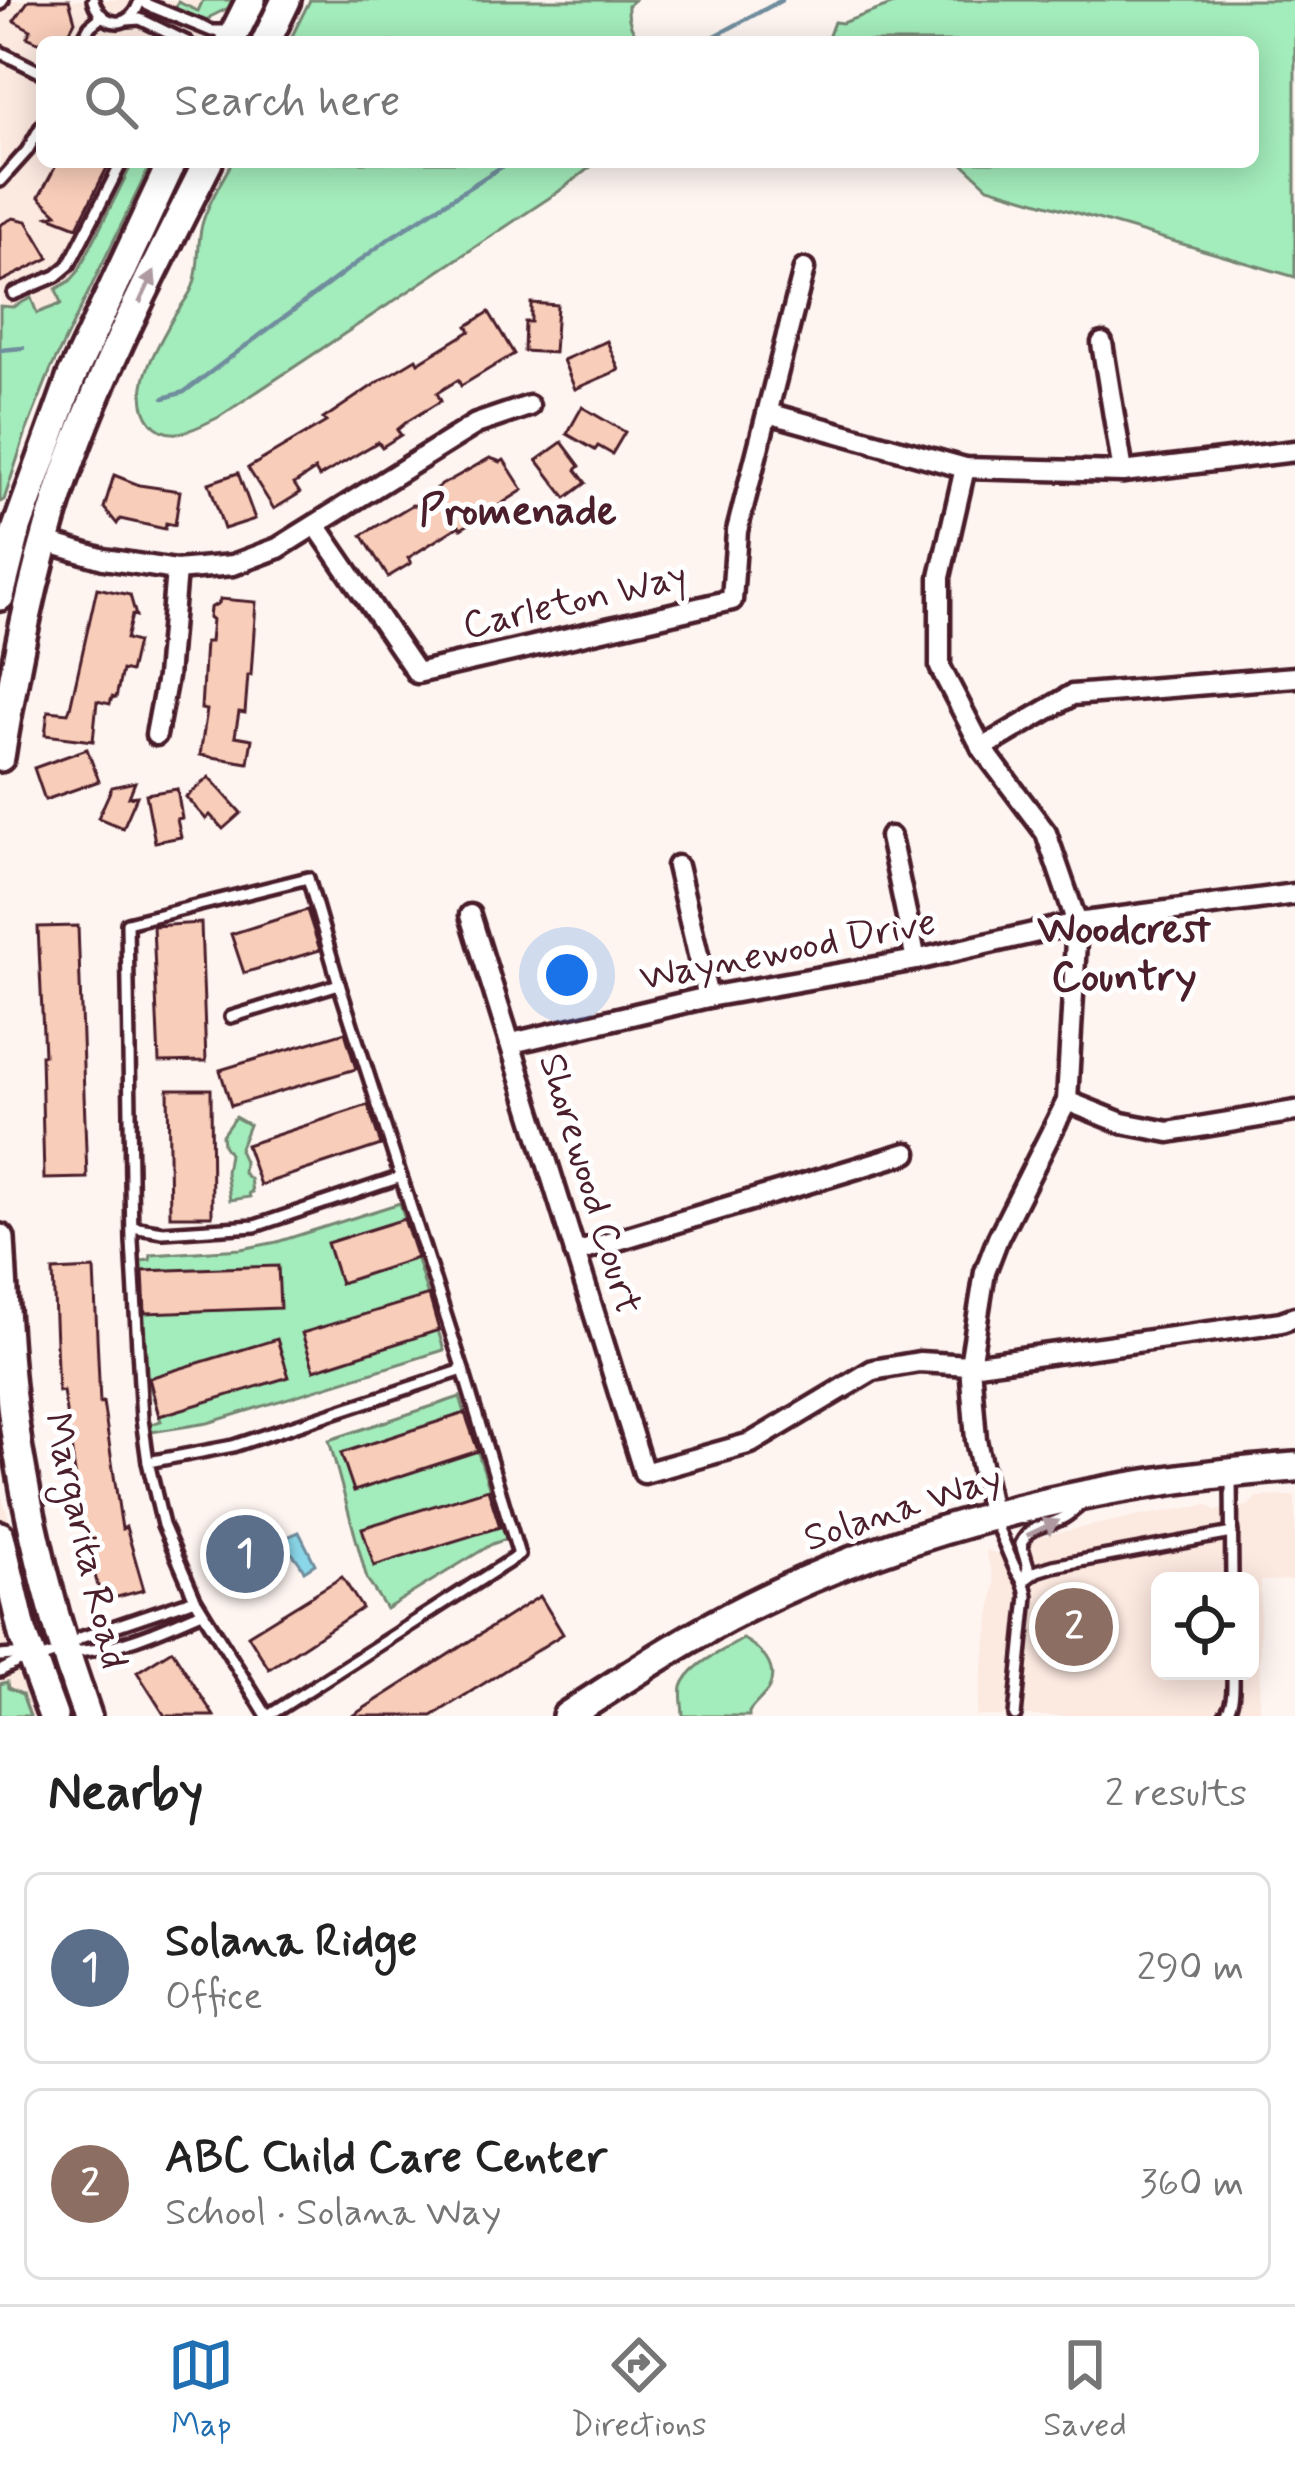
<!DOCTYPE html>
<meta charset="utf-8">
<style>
:root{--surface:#fff;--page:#f2f2f2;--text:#222;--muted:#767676;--line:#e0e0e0;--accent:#1f6fb2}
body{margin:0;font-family:Mynerve,sans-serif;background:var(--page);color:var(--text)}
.controls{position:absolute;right:36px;bottom:36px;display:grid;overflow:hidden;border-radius:18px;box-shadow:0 6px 30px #0003}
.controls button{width:108px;height:108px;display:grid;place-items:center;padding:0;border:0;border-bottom:3px solid var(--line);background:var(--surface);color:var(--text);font:60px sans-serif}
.you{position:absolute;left:567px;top:975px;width:42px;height:42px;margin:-30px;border:9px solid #fff;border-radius:50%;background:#1a73e8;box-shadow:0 0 0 18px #1a73e833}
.badge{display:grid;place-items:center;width:78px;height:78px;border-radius:50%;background:var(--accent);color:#fff;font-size:39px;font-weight:700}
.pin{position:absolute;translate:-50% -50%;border:6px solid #fff;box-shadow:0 3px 12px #0006}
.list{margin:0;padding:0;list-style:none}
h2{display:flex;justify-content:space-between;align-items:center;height:156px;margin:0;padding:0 48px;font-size:51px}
h2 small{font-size:39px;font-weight:400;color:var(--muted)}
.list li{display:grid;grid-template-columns:78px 1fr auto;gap:36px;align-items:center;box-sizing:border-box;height:192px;margin:0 24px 24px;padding:0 24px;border:3px solid var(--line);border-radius:18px}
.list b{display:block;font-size:45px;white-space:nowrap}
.list p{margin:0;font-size:39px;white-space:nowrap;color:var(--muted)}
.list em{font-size:39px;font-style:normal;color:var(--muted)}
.icon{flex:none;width:66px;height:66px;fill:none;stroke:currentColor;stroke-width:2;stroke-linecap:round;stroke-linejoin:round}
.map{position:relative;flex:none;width:1295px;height:1716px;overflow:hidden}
.search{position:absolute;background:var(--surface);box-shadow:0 6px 30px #0003;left:36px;right:36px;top:36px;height:132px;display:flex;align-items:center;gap:30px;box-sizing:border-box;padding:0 42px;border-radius:18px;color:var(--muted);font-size:45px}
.sheet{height:588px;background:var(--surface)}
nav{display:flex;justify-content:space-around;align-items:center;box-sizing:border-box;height:168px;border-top:3px solid var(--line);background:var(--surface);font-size:33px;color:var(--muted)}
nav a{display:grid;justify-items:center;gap:6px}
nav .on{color:var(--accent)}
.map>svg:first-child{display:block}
.built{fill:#fce9e0;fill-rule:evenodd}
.green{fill:#a3ecbb;stroke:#768673;stroke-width:3}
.water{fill:#8ad7e9;stroke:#708d9d;stroke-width:3}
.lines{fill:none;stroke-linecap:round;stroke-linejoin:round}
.stream{stroke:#708d9d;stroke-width:4.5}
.building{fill:#f8cdb9;stroke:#4a1f2b;stroke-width:3}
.lane-casing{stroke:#4a1f2b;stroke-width:18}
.street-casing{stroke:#4a1f2b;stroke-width:27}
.secondary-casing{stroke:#4a1f2b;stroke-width:36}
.lane{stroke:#fff;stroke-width:9}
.street{stroke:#fff;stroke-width:18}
.secondary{stroke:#fff;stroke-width:27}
.oneway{fill:#ae9aa0}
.labels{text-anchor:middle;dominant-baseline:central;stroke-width:10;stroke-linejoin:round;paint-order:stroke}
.street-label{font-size:39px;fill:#4a1f2b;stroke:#fff}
.neighbourhood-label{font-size:42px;font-weight:bold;fill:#4a1f2b;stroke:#fff}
</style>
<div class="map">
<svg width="1295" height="1716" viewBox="0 0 1295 1716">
<rect width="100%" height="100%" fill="#fef5f1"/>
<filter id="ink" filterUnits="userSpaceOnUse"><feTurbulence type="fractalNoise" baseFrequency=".00833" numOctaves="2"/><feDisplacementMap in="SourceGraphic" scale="24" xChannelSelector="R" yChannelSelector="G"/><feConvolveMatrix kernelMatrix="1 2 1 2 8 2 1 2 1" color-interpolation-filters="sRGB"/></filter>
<g filter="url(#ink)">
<g class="built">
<path d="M0,0h232l-4,8 -19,9 -10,25h-157v120h110l-101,207 -25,63 -22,68 -4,2z"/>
<path d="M0,1489l65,227h-65z"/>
<path d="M1295,1496v84l-34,1 -2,135h-283l19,-133 -10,-33 16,5 29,-9 4,-8 93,-20 80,-13 8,5 33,-4 8,-9zM1160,1581h90v90h-90z"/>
</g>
<g class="green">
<path d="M203,0h29l-4,8 -18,9 -3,6 -33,-10 4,-11 20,9z"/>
<path d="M310,0h324l-6,6c-1,15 4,23 12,36h-351z"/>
<path d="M905,0h390v277l-307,-90 -27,-25h292v-120h-420l-5,-4 6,-16 8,1z"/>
<path d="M133,162h19l-101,207 -25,63 -22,68 -4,2v-196l13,1 18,-9 6,15 24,-9 -5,-15 14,-8 8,-9z"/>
<path d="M232,162h365l-39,30 -339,225c-21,10 -49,28 -68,5 -24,-30 7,-76 22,-104 6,-10 16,-21 20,-32 8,-20 3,-44 10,-65 6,-20 19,-40 29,-59z"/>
<path d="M235,1117l14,8 -10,25 5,11 -1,12 7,6 2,13 -3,1 1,4 -20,3 -4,-28 3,-18 -6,-9 -1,-10z"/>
<path d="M400,1203l44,147 -236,73 -57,9 -1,-8 11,-3 -15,-46 -6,-114 10,-1 1,-5 90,-6 36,-7z"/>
<path d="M460,1397l46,142 -14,5 -106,65 -19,-30 -38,-139z"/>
<path d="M743,1639c17,9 36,28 26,49 -4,8 -15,16 -20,24v4h-66c0,-9 -3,-20 -1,-29 7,-23 42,-36 61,-48z"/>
<path d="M7,1682l1,6 14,6 8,22h-30v-32z"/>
</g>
<path class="water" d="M299,1532l16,32 -11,7c-5,-12 -13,-17 -19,-27l2,-7z"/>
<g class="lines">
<g class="stream">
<path d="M704,42l78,-42"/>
<path d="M0,350l23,-2"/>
<path d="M164,398l20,-6 206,-154 119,-76"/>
</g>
</g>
<g class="building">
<path d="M29,0h40l6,21 -11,21h-26l-11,-5 4,-7 -17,-9z"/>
<path d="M58,162h52l-33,65 -28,-11 8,-2 -18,-17z"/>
<path d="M13,218l14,3 22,37 -49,24v-57z"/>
<path d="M531,303l26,2 -3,48 -30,-2 1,-29h6z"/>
<path d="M489,312l25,42 -53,32 -3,-6 -21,13 4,8 -33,20 -11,9 4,5 -19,12 -4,-5 -59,35 -4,-7 -21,14 6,9 -26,16 -26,-41 78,-46 -3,-3 58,-39 35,-21 2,4 52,-32 -3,-5z"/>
<path d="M607,341l12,29 -44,19 -12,-29z"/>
<path d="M582,407l43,25 -13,22 -14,-8 -3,4 -28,-16z"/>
<path d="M562,442l18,24 -4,4 10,13 -20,15 -29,-38z"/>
<path d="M490,458l11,4 3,-2 19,30 -39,25 -23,14 -2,-3 -51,32 3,5 -23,14 -26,-42 50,-30 14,1 15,-9 -5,-9z"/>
<path d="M238,473l17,46 -31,10 -15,-46z"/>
<path d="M114,475l25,10 41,6 -5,34 -9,-2 -1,6 -45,-10 -3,5 -13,-16z"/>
<path d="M97,588l33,7 6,21 -4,-1 -6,24 11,3 -7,30 -8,-2 -6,28 -4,-1 -2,7 -13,-3 -4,40 -48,-6 3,-24 20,2 2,-5z"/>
<path d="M220,599l36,3 -5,73h-3l-3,38 -6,-1 -4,24 17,3 -4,24 -48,-8 7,-45 -6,-1 4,-67h5l2,-23 -3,-1 1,-10 9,-5z"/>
<path d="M87,749l12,32 -54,19 -11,-32z"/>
<path d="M209,777l32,36 -18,16 -13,-14 -4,4 -20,-22z"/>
<path d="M135,782l-6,15 8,-1 -14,32 -25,-10 14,-31z"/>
<path d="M177,789l5,29 -5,1 4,18 -26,5 -9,-48z"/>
<path d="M307,910l13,40 -76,23 -13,-39z"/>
<path d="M201,923l5,138 -47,1 -6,-136z"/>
<path d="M78,926l9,252 -43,1 -3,-124h3l-6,-128z"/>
<path d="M345,1032l11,37 -125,37 -11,-36z"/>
<path d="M168,1089h43l1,127h-42z"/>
<path d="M368,1105l13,40 -121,40 -14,-40z"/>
<path d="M404,1219l13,39 -77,25 -13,-40z"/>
<path d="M278,1266l2,42 -135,5 -2,-42z"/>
<path d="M94,1269l6,134 3,-1 19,127 4,-2 18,63 -42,11 -18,-66 -21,-144 -5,1 -5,-121z"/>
<path d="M429,1295l10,35 -125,40 -12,-37z"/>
<path d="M277,1339l12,38 -130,39 -10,-38z"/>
<path d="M465,1413l13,38 -124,40 -13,-38z"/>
<path d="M488,1489l12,38 -126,39 -12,-38z"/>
<path d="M250,1518l28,54 -38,20 -28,-56z"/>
<path d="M342,1577l20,31 -93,61 -21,-34z"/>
<path d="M540,1596l23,38 -131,82h-80z"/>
<path d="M172,1650l42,66h-49l-28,-44z"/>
</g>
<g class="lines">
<g class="lane-casing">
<g id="lane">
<path d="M93,0c9,29 39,30 47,0"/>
<path d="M142,0l6,5 64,26h15"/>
<path d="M0,4l3,-4"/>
<path d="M127,20l13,-1 47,23"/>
<path d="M81,42l9,-16 11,-9"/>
<path d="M0,52l42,21"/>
<path d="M0,181l27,-30 15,-26"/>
<path d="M13,294l43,-18 13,-11 53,-103"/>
<path d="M231,1017l108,-33"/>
<path d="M132,1227l31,5 92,-6 146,-49"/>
<path d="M148,1462l-6,-43 -10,-178 -5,-318 181,-45 31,106 124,386"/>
<path d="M1231,1478l1,103"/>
<path d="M994,1521c8,15 14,32 21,47 6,11 10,14 12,28l-12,120"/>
<path d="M1025,1580l12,-9 16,-5 179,-33"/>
<path d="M1025,1580l3,-13 -7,-23c10,-20 22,-16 40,-25 7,-3 11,-8 17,-12"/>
<path d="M71,1651c37,3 97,-24 131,-39"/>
<path d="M0,1656l25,-2"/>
<path d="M39,1659l27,-9 14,-12 115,-39"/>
<path d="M0,1671l27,-14"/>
<path d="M267,1716l-72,-117 -32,-74 -15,-63 85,-16 230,-76 56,185 -251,161"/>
<path d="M1224,1716c11,-13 9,-29 9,-45"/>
</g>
</g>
<g class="street-casing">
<g id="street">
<path d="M1102,343l21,129"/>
<path d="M768,413l197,55 158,4 172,-21"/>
<path d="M965,468l-25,109v90l42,81 64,85 31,90 -10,178 -69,137 -13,34 -15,93 6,75 16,77"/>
<path d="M316,525l101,148 315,-73 5,-69 67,-262"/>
<path d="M46,542l58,17 72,11 57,-5 45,-17 198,-124 53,-18"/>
<path d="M156,735l11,-58 9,-107"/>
<path d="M982,748l90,-53 223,-18"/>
<path d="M890,837l26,123"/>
<path d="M677,866l31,131"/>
<path d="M470,915l174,558 107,-30 122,-73 46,-8 51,3 311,-43 14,-5"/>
<path d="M512,1043l196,-46 208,-37 161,-37 218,-29"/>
<path d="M1067,1101l55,22 47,9 126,-21"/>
<path d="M575,1253l332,-100"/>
</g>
</g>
<g class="secondary-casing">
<g id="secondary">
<path d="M230,42l21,-42"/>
<path d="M266,42l20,-42"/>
<path d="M0,596l17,-68 55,-152 100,-214"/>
<path d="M0,757c15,-91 32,-181 61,-269 37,-113 94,-220 147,-326"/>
<path d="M0,1239c4,70 7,141 18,211 15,90 38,179 69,266"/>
<path d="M0,1536l23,98 30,82"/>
<path d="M567,1716c59,-38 117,-77 181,-109 169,-84 359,-127 547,-140"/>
</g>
</g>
<use href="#lane" class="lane"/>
<use href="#street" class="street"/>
<use href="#secondary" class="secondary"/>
</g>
<defs><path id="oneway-solid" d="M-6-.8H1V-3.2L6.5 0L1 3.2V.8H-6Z" transform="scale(3)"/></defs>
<g class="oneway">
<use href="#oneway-solid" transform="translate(147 287) rotate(-65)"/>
<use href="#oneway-solid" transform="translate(1043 1528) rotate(-25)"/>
</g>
</g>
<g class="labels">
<g class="street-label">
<text transform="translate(575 602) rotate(-13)">Carleton Way</text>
<text transform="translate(788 951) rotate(-11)">Waynewood Drive</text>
<text transform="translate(589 1184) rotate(73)">Shorewood Court</text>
<text transform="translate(903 1509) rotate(-18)">Solana Way</text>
<text transform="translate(84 1541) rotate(77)">Margarita Road</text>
</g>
<g class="neighbourhood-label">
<text x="518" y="512">Promenade</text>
<text x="1124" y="930">Woodcrest<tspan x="1124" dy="48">Country</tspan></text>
</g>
</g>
</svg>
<div class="controls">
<button><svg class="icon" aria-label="locate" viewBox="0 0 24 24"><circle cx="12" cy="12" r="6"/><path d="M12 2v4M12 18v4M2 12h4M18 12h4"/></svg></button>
</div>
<div class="you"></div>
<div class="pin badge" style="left:245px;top:1554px;background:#5c6f8a">1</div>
<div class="pin badge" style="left:1074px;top:1627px;background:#8d6e63">2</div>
<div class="search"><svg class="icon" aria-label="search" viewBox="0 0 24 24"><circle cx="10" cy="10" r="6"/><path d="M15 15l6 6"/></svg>Search here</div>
</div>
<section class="sheet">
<h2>Nearby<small>2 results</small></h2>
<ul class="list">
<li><span class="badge" style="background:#5c6f8a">1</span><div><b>Solana Ridge</b><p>Office</p></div><em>290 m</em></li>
<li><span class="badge" style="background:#8d6e63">2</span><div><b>ABC Child Care Center</b><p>School · Solana Way</p></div><em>360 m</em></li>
</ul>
</section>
<nav>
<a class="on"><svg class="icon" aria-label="map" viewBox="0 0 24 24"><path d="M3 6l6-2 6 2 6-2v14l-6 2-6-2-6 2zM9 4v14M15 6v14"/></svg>Map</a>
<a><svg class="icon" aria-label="directions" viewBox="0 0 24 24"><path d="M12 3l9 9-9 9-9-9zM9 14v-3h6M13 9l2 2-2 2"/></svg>Directions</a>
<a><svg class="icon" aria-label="saved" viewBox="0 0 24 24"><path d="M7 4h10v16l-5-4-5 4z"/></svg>Saved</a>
</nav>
